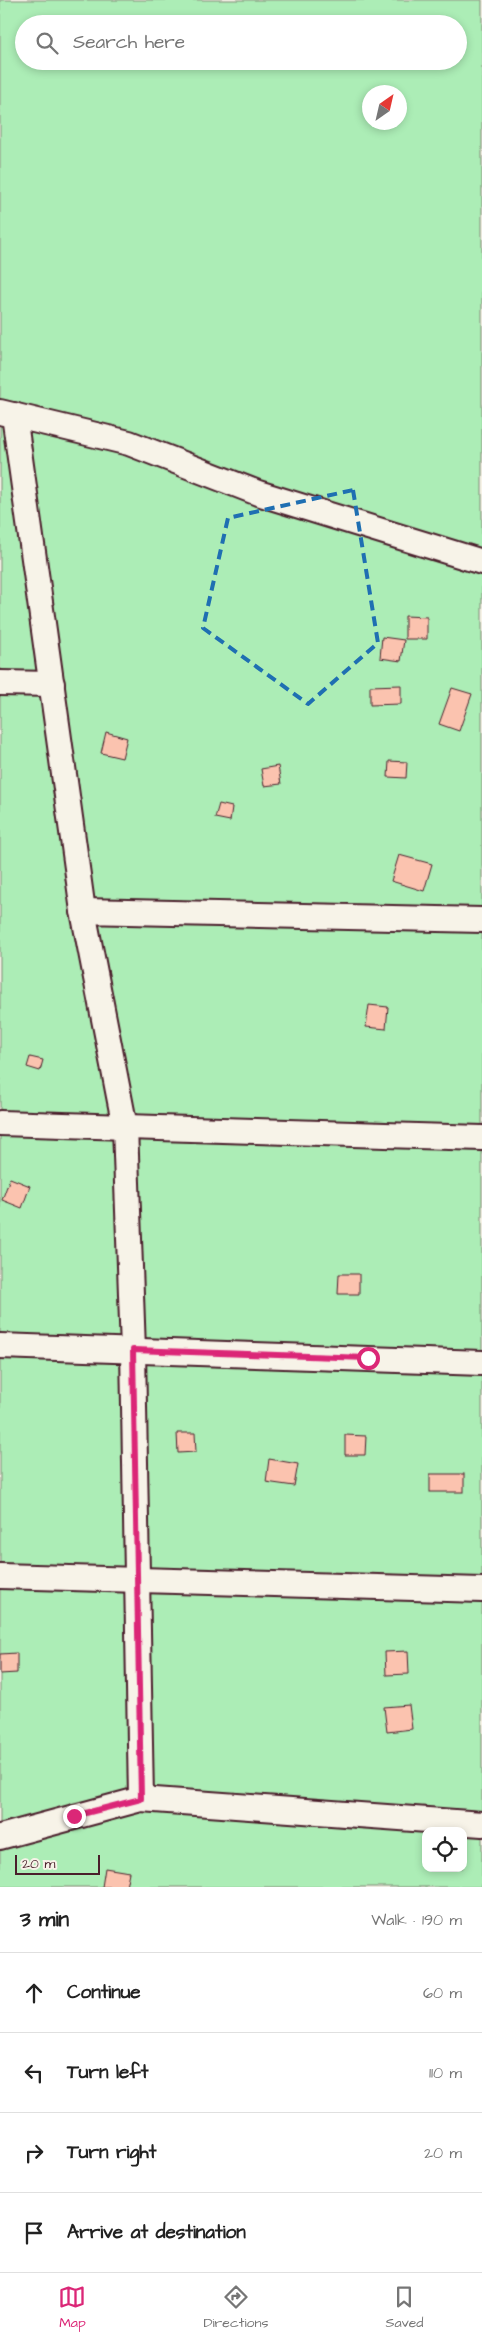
<!DOCTYPE html>
<meta charset="utf-8">
<style>
:root{--surface:#fff;--page:#f2f2f2;--text:#222;--muted:#767676;--line:#e0e0e0;--accent:#db2777}
body{margin:0;font-family:"Architects Daughter",sans-serif;background:var(--page);color:var(--text)}
.controls{position:absolute;right:15px;bottom:15px;display:grid;overflow:hidden;border-radius:10px;box-shadow:0 2px 8px #0003}
.controls button{width:45px;height:45px;display:grid;place-items:center;padding:0;border:0;border-bottom:1px solid var(--line);background:var(--surface);color:var(--text);font:25px sans-serif}
.compass{position:absolute;left:362px;top:85px;width:45px;height:45px;border-radius:50%;background:var(--surface);box-shadow:0 2px 8px #0003;rotate:34deg}
.scale{position:absolute;left:15px;bottom:12px;width:85px;box-sizing:border-box;padding-left:5px;border:2px solid #4a1f2b;border-top:0;font-size:14px;line-height:18px;white-space:nowrap;color:#4a1f2b;-webkit-text-stroke:4px #f7f3e8;paint-order:stroke}
.stop{position:absolute;width:15px;height:15px;margin:-11px;border:4px solid #db2777;border-radius:50%;background:#fff}
.stop.end{background:#db2777;border-color:#fff;box-shadow:0 1px 5px #0008}
.list{margin:0;padding:0;list-style:none}
h2{display:flex;justify-content:space-between;align-items:center;height:65px;margin:0;padding:0 20px;font-size:21px}
h2 small{font-size:16px;font-weight:400;color:var(--muted)}
.list li{display:grid;grid-template-columns:32px 1fr auto;gap:15px;align-items:center;box-sizing:border-box;height:80px;padding:0 20px;border-top:1px solid var(--line)}
.list b{display:block;font-size:19px;white-space:nowrap}
.list em{font-size:16px;font-style:normal;color:var(--muted)}
.icon{flex:none;width:28px;height:28px;fill:none;stroke:currentColor;stroke-width:2;stroke-linecap:round;stroke-linejoin:round}
.map{position:relative;flex:none;width:482px;height:1887px;overflow:hidden}
.search{position:absolute;background:var(--surface);box-shadow:0 2px 8px #0003;left:15px;right:15px;top:15px;height:55px;display:flex;align-items:center;gap:12px;box-sizing:border-box;padding:0 18px;border-radius:28px;color:var(--muted);font-size:19px}
.sheet{height:385px;background:var(--surface)}
nav{display:flex;justify-content:space-around;align-items:center;box-sizing:border-box;height:70px;border-top:1px solid var(--line);background:var(--surface);font-size:14px;color:var(--muted)}
nav a{display:grid;justify-items:center;gap:2px}
nav .on{color:var(--accent)}
.map>svg:first-child{display:block}
.green{fill:#acedb6;stroke:#7b8670;fill-rule:evenodd}
.building{fill:#fbc3af;stroke:#4a1f2b}
.lines{fill:none;stroke-linecap:round;stroke-linejoin:round}
.minor-casing{stroke:#4a1f2b;stroke-width:28}
.minor{stroke:#f7f3e8;stroke-width:24}
.route{stroke:#db2777;stroke-width:6}
.marked{fill:none;stroke:#1f6fb2;stroke-width:4;stroke-dasharray:10 6;stroke-linejoin:round}
</style>
<div class="map">
<svg width="482" height="1887" viewBox="0 0 482 1887">
<rect width="100%" height="100%" fill="#f7f3e8"/>
<filter id="ink" filterUnits="userSpaceOnUse"><feTurbulence type="fractalNoise" baseFrequency=".02" numOctaves="2"/><feDisplacementMap in="SourceGraphic" scale="10" xChannelSelector="R" yChannelSelector="G"/><feConvolveMatrix kernelMatrix="1 2 1 2 8 2 1 2 1" color-interpolation-filters="sRGB"/></filter>
<g filter="url(#ink)">
<path class="green" d="M0,0h482v1887h-482zM24,24h434v37h-434zM370,92h30v30h-30zM426,1831h37v37h-37z"/>
<g class="building">
<path d="M405,616l22,1v22h-22z"/>
<path d="M382,637l22,3 -3,21 -21,-3z"/>
<path d="M401,685v19l-31,1v-19z"/>
<path d="M452,688l20,6 -13,37 -20,-7z"/>
<path d="M106,732l21,6 -5,20 -21,-5z"/>
<path d="M389,761l18,1 -1,16 -18,-1z"/>
<path d="M278,766l3,18 -17,2 -3,-17z"/>
<path d="M219,804l13,3 -2,14 -15,-3z"/>
<path d="M399,855l33,9 -8,27 -33,-10z"/>
<path d="M369,1005l19,2 -2,22 -20,-2z"/>
<path d="M30,1057l13,3 -3,11 -13,-4z"/>
<path d="M10,1178l20,8 -8,22 -20,-8z"/>
<path d="M339,1274h20v20h-21z"/>
<path d="M177,1433h18l1,19 -18,1z"/>
<path d="M345,1435l21,1 -1,19h-20z"/>
<path d="M269,1459l29,5 -4,22 -28,-4z"/>
<rect x="430" y="1474" width="34" height="18"/>
<path d="M408,1651l1,23 -23,1 -1,-23z"/>
<path d="M17,1653v20l-17,1v-20z"/>
<path d="M409,1705l3,24 -25,3 -3,-25z"/>
<path d="M105,1868l24,4 -3,15h-24z"/>
</g>
<g class="lines">
<g class="minor-casing">
<g id="minor">
<path d="M0,412l129,31 129,50 224,69"/>
<path d="M14,415l69,496"/>
<path d="M0,683l52,1"/>
<path d="M0,1123l482,15"/>
<path d="M0,1346l482,17"/>
<path d="M0,1576l482,14"/>
<path d="M141,1799l-8,-449 -8,-223 -42,-216 399,9"/>
<path d="M0,1837l141,-38 341,25"/>
</g>
</g>
<use href="#minor" class="minor"/>
</g>
</g>
<g class="lines" filter="url(#ink)">
<path class="route" d="M74,1816l67,-17 -8,-449 235,8"/>
</g>
<path class="marked" d="M353,490l25,153 -70,61 -105,-76 25,-110z"/>
</svg>
<div class="controls">
<button><svg class="icon" aria-label="locate" viewBox="0 0 24 24"><circle cx="12" cy="12" r="6"/><path d="M12 2v4M12 18v4M2 12h4M18 12h4"/></svg></button>
</div>
<svg class="compass" viewBox="-18 -18 36 36"><path d="M0-13l5 13h-10z" fill="#e53935"/><path d="M0 13l5-13h-10z" fill="#767676"/></svg>
<div class="scale">20 m</div>
<div class="stop" style="left:368px;top:1358px"></div>
<div class="stop end" style="left:74px;top:1816px"></div>
<div class="search"><svg class="icon" aria-label="search" viewBox="0 0 24 24"><circle cx="10" cy="10" r="6"/><path d="M15 15l6 6"/></svg>Search here</div>
</div>
<section class="sheet">
<h2>3 min<small>Walk · 190 m</small></h2>
<ul class="list">
<li><svg class="icon" aria-label="ahead" viewBox="0 0 24 24"><path d="M12 20V5M6 11l6-6 6 6"/></svg><div><b>Continue</b></div><em>60 m</em></li>
<li><svg class="icon" aria-label="left" viewBox="0 0 24 24"><path d="M17 20v-9H6M10 6l-5 5 5 5"/></svg><div><b>Turn left</b></div><em>110 m</em></li>
<li><svg class="icon" aria-label="right" viewBox="0 0 24 24"><path d="M7 20v-9h11M14 6l5 5-5 5"/></svg><div><b>Turn right</b></div><em>20 m</em></li>
<li><svg class="icon" aria-label="arrive" viewBox="0 0 24 24"><path d="M6 21V4h12l-3 4 3 4H6"/></svg><div><b>Arrive at destination</b></div></li>
</ul>
</section>
<nav>
<a class="on"><svg class="icon" aria-label="map" viewBox="0 0 24 24"><path d="M3 6l6-2 6 2 6-2v14l-6 2-6-2-6 2zM9 4v14M15 6v14"/></svg>Map</a>
<a><svg class="icon" aria-label="directions" viewBox="0 0 24 24"><path d="M12 3l9 9-9 9-9-9zM9 14v-3h6M13 9l2 2-2 2"/></svg>Directions</a>
<a><svg class="icon" aria-label="saved" viewBox="0 0 24 24"><path d="M7 4h10v16l-5-4-5 4z"/></svg>Saved</a>
</nav>
